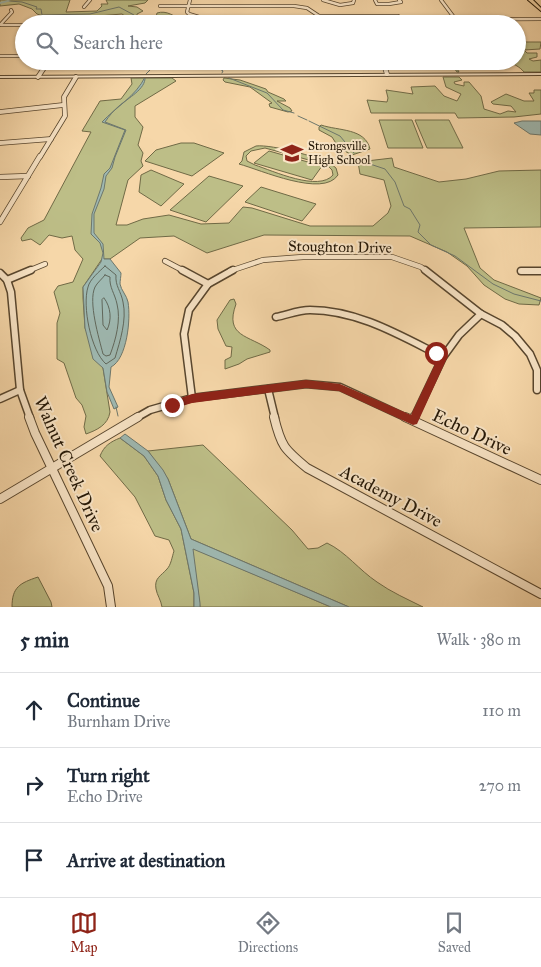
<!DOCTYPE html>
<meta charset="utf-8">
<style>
:root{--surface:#fff;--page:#f6f6f7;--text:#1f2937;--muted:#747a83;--line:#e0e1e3;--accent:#8f2418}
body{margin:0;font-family:"IM FELL Great Primer",serif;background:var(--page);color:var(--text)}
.stop{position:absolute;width:15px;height:15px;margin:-11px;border:4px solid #8f2418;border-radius:50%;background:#fff}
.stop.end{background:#8f2418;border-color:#fff;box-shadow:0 1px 5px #0008}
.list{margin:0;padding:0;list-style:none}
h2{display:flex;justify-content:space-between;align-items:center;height:65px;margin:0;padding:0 20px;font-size:21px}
h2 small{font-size:16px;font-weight:400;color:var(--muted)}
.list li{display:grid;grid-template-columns:32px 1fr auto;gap:15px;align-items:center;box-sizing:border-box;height:75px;padding:0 20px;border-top:1px solid var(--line)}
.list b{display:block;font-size:19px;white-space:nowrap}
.list p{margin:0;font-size:16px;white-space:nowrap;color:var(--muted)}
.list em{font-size:16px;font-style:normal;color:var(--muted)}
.icon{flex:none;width:28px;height:28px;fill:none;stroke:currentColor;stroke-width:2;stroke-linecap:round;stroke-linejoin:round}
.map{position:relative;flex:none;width:541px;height:607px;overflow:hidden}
.search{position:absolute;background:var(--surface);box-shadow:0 1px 4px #0004;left:15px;right:15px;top:15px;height:55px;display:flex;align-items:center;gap:12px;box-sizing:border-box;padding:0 18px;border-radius:28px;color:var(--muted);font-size:19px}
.sheet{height:290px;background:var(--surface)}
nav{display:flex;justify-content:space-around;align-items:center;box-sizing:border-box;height:70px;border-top:1px solid var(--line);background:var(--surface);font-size:14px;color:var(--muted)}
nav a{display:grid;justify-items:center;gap:2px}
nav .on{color:var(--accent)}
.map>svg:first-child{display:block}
.green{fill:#bdbe87;stroke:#706a46;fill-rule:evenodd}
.water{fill:#9eb8b1;stroke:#6d776c}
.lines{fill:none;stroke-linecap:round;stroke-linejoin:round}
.shore{stroke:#60675b;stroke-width:1}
.stream{stroke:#6d776c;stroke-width:1}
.river{fill:#9eb8b1;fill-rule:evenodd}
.minor-far4-casing{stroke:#58462e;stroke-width:4}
.minor-far3-casing{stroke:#58462e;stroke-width:5.5}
.minor-far2-casing{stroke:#58462e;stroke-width:6}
.minor-far1-casing{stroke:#58462e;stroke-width:9}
.minor-casing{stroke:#58462e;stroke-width:10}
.tertiary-casing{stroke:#58462e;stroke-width:2}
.primary-casing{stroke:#231605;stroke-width:2}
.minor-far4{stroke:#f9e5c7;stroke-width:2.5}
.minor-far3{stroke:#f9e5c7;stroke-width:4}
.minor-far2{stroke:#f9e5c7;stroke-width:4.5}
.minor-far1{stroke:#f9e5c7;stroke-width:6}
.minor{stroke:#f9e5c7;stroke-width:8}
.tertiary{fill:#f9e5c7;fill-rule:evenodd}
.primary{fill:#f6d7a9;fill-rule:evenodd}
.route{fill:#8f2418}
.labels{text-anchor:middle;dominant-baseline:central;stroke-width:4;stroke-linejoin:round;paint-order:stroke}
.far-poi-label{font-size:12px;fill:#231605;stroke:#f9e5c7;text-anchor:start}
.street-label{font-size:15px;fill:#231605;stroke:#f9e5c7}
.near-street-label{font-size:18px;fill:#231605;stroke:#f9e5c7}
</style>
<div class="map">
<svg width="541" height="607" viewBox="0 0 541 607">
<rect width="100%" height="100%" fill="#f6d7a9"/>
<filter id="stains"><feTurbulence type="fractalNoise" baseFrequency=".004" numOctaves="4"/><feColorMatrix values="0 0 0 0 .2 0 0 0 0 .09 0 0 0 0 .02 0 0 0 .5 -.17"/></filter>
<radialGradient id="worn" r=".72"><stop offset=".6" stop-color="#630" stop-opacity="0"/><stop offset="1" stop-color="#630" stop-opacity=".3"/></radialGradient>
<g class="green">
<path d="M0,0h70l-4,12 31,-1 5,-5 -1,-2h7l-2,-4h42l-3,3 -17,3 9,1 6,4 -6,3v3l2,2 17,-2 1,-4c10,-3 17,3 25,8l-3,1 6,2h-49l-14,-10 -59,5 -17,-2 -9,-3 -5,-5 -13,-5 -19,2z"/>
<path d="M517,42h24l-1,7 -16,1 3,3h10v4l-8,2 4,2 8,-1v12h-17c-9,-11 -27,-14 -38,-6l-10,-2 -18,1 -2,2 3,5h-2l-8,-11h68z"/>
<path d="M443,77h16l3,3 -8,2 1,2 9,2v-4h5l12,14 3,13 16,5 8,-3 8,1 -5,-6 -18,-2 -2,-2 15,-8 18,7h10l-5,-8h5v-3h7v24l-27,3 -56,1 -3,-5h-84l-4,-13 20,2 1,-4 -2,-8 27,4 -2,-7 24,-1 9,10 13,5 4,-7 -15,-7z"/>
<path d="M131,78h41l4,3 -41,25v11l8,10 -5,18 5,8 -2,8 2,5 -15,14 -12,45h11l16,-6 26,-4 32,9 28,-1 14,-16 9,1 58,18h63l15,-13 3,-7 -7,-26 -24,-6 -2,-12 34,-4 2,9 45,15 27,-3 33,-8 42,-1v57l-77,1 16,40 14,12 47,18 -2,7 -20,-1 -14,-5 -21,-14 -17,-19 -20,-14 -37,-16 -146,-1 -57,18 -33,-17 -34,2 -30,21h-8l-19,28v11l2,30 18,40 7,44c-2,13 -13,18 -24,22l-2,-7 2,-11 -4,-11 -6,-7 -12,-35 -7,-4v-36l3,-10 -6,-21 4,-6 15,-4 10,-23 -8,-9 -3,-14 -10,2 -13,-3 -9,10 -9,-6 -9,2 -1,-3 7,-10 16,-8 47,-88 -9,-1 18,-30 21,-2 11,-15z"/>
<path d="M224,78l16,2 26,9 2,3 16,7 2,2h-9l13,7 2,3 -4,1 -18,-5 -1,-3 3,-1 -22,-16 -25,-5 -2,-2z"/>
<path d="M379,120h33l11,28h-35z"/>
<path d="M415,120h34l14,28h-36z"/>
<path d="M321,125c18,6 44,3 49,24l-18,6 -13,-7 -7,-11 -13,-7v-3z"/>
<path d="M181,143h13l30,10 -32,23 -47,-15 11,-11z"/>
<path d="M256,146c15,-2 70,12 80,22l2,7c-15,23 -77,-5 -99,-11l3,-3 2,-9zM265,148l62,17 5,5 1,5c-14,17 -60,-4 -78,-10l-8,-4 -1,-5 5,-5z"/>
<path d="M269,151l53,15 -10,14 -58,-17z"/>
<path d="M151,170l33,14 -23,22 -22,-14 2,-17z"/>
<path d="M209,176l34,10 -37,36 -36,-12z"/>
<path d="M261,187l55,17 -14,17 -57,-19z"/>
<path d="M234,299l2,5c-12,33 13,31 34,46v2l-23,7 -8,5 -14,5v-9l6,-3 1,-10 -6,-1 -8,-17 -1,-9 13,-20z"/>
<path d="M120,438l24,18 14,20 8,24 15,29 13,64v14h-32c-1,-7 -5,-12 -6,-18 -2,-11 5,-13 11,-20 4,-4 5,-12 7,-18l-5,-11 -14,-4 -20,-39 -35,-41c4,-10 10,-14 20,-18z"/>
<path d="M203,445l89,85 16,19 10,-1 9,-5c19,9 32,27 50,39 14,10 30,17 46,25h-74l-158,-68 -23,-60 -20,-28z"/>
<path d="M192,548l139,59h-131z"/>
<path d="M38,577l13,25 1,5h-40c0,-20 8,-24 26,-30z"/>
</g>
<g class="water">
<path d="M145,77c1,12 -17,21 -26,29 -5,4 -10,10 -14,16l21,8 -11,27 -3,11 -6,8 -2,13 -10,25v19l9,11 1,15h6l11,14c0,3 -1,8 -1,11 1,6 7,12 8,18 3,17 -1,57 -17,65l-2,20 9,20 -4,2 -7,-17 -4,-24 -10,-9 -8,-31 -2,-41 18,-25 2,-9 -3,-10 -9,-9 1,-20 9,-26 3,-14 6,-6 15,-38 -23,-8c14,-15 34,-26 43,-45z"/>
<path d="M522,121h19v14l-11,-1 -16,-11z"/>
<path d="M125,434l23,17 15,19 5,9 23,60 158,68h-18l-138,-58 7,54v4h-6v-14l-13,-64 -15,-29 -8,-24 -14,-20 -24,-18z"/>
</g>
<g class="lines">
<g class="shore">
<path d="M105,266l11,9c-1,11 5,16 7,27 4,18 -3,39 -8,56l-9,6c-15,-13 -24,-58 -18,-77 2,-8 11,-15 17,-21z"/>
<path d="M105,275l5,2c-1,10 5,17 7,27 4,16 -1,35 -7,51l-4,1 -3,-2c-4,-16 -15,-52 -8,-67 2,-4 7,-8 10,-12z"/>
<path d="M104,298c7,9 8,22 3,32l-4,-5 -1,-25z"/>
</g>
<g class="stream">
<path d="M9,1l13,1 15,5 -1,2h5l1,6 48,-1 29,-7 15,8 2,2 -3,5 11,2"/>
<path d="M150,24l13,-2 4,2"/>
<path d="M208,61l15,10 -1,2"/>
<path d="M146,74l13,-13"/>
<path d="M229,78l38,15 16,17 11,3"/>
<path d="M298,116l9,4"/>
<path d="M309,121l31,15 14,17"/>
<path d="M361,161l24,8 10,13 9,24 6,3 10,16 -2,7 13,13 24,11 38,28 21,10 27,7"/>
<path d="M116,407l2,9"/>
</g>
<path class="river" d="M8,0l3,1 -11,3v-2z"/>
<g class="minor-far4-casing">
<g id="minor-far4">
<path d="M190,0l-3,12 2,2 33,10"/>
<path d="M323,0l17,5 13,-2 1,-3"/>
<path d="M375,0l2,4h12l12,-2 -2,-2"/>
<path d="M441,0l18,24"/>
<path d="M160,6h134l13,2 12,8 -1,8"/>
<path d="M84,7l6,-7"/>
<path d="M319,16h79l7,4"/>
<path d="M405,20l136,-1"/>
<path d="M78,24l26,-2 11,2"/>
<path d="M235,24l83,-1"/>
<path d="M0,25l12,-13 -1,-2"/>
<path d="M1,25h23"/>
<path d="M0,56h24"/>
<path d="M382,61l3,8"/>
<path d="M43,69l6,-8"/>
</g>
</g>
<g class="minor-far3-casing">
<g id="minor-far3">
<path d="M385,68l2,6"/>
<path d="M38,77l6,-9"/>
<path d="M0,112l63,-7"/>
<path d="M0,143l51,-4"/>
<path d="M40,157l25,-41 -1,-19 12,-20"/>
</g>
</g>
<g class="minor-far2-casing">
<g id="minor-far2">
<path d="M0,177l28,-1"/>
<path d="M0,222l40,-66"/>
<path d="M165,261l19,10"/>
<path d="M28,271l17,-7"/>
<path d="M230,271l33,-11 40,-3h89l29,10 5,4"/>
<path d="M521,271h20"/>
</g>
</g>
<g class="minor-far1-casing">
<g id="minor-far1">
<path d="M182,270l26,14"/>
<path d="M425,270l56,44 21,11 13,11 15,18 7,16v20"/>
<path d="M521,271h20"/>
<path d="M0,273l7,7 4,12 9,98 10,28"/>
<path d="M7,280l24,-10"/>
<path d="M276,317c11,-2 22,-7 34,-7 48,0 91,26 133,47"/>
<path d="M268,389l7,29"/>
<path d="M192,398l-8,-64 5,-24 19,-26 25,-14"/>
<path d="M0,399l20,-9"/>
<path d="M136,418l14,-8 42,-12 114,-14 34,3 67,31"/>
<path d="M414,418l29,-61 16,-22 22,-21"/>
</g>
</g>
<g class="minor-casing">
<g id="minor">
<path d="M29,417l6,16 73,153 3,21"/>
<path d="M274,417c7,29 10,32 33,51l234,126"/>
<path d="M405,417l136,63"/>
<path d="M413,420l1,-3"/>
<path d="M0,499l138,-82"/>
</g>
</g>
<g class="tertiary-casing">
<path id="tertiary" d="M541,73v2l-541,3v-2z"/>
</g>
<g class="primary-casing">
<path id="primary" d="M528,0h5l8,8v3z"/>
</g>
<use href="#minor-far4" class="minor-far4"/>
<use href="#minor-far3" class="minor-far3"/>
<use href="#minor-far2" class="minor-far2"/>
<use href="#minor-far1" class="minor-far1"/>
<use href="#minor" class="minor"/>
<use href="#tertiary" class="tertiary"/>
<use href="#primary" class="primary"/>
</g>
<path class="route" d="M436,349l12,7 -31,68 -4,1 -74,-34 -33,-3 -114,15 -20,6 -5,-4 2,-3 23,-8 114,-14 34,4 71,31 27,-57 -7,-5z"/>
<defs>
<g id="school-bare" transform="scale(1.725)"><path d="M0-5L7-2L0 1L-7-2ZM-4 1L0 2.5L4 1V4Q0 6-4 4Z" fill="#8f2418" stroke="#f9e5c7" stroke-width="2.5" paint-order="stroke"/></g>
</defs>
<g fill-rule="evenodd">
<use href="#school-bare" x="292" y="153"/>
</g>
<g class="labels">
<g class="far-poi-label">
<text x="308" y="146">Strongsville<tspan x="308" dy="14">High School</tspan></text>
</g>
<g class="street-label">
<text transform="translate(340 247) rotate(1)">Stoughton Drive</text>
</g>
<g class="near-street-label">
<text transform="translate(472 432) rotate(25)">Echo Drive</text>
<text transform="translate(69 464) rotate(66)">Walnut Creek Drive</text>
<text transform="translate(391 496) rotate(28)">Academy Drive</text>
</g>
</g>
<rect width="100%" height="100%" filter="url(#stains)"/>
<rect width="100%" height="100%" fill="url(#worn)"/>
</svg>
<div class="stop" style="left:436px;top:353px"></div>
<div class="stop end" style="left:172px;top:405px"></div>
<div class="search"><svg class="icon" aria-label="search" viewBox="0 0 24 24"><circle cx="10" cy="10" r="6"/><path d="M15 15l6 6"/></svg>Search here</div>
</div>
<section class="sheet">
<h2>5 min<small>Walk · 380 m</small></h2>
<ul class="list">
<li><svg class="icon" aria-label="ahead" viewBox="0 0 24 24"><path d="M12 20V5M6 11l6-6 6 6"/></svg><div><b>Continue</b><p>Burnham Drive</p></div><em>110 m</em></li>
<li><svg class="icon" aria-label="right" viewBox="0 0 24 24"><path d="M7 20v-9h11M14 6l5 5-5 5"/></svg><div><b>Turn right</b><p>Echo Drive</p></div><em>270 m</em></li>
<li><svg class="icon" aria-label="arrive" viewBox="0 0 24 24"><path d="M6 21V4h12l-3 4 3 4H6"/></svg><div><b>Arrive at destination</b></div></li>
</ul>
</section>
<nav>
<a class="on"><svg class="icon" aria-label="map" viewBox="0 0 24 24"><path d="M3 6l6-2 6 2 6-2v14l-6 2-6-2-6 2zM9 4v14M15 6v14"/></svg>Map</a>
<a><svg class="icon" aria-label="directions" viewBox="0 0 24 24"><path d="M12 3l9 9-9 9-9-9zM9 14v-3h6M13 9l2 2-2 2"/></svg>Directions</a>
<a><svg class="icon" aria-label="saved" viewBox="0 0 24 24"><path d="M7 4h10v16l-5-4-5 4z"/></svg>Saved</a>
</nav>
